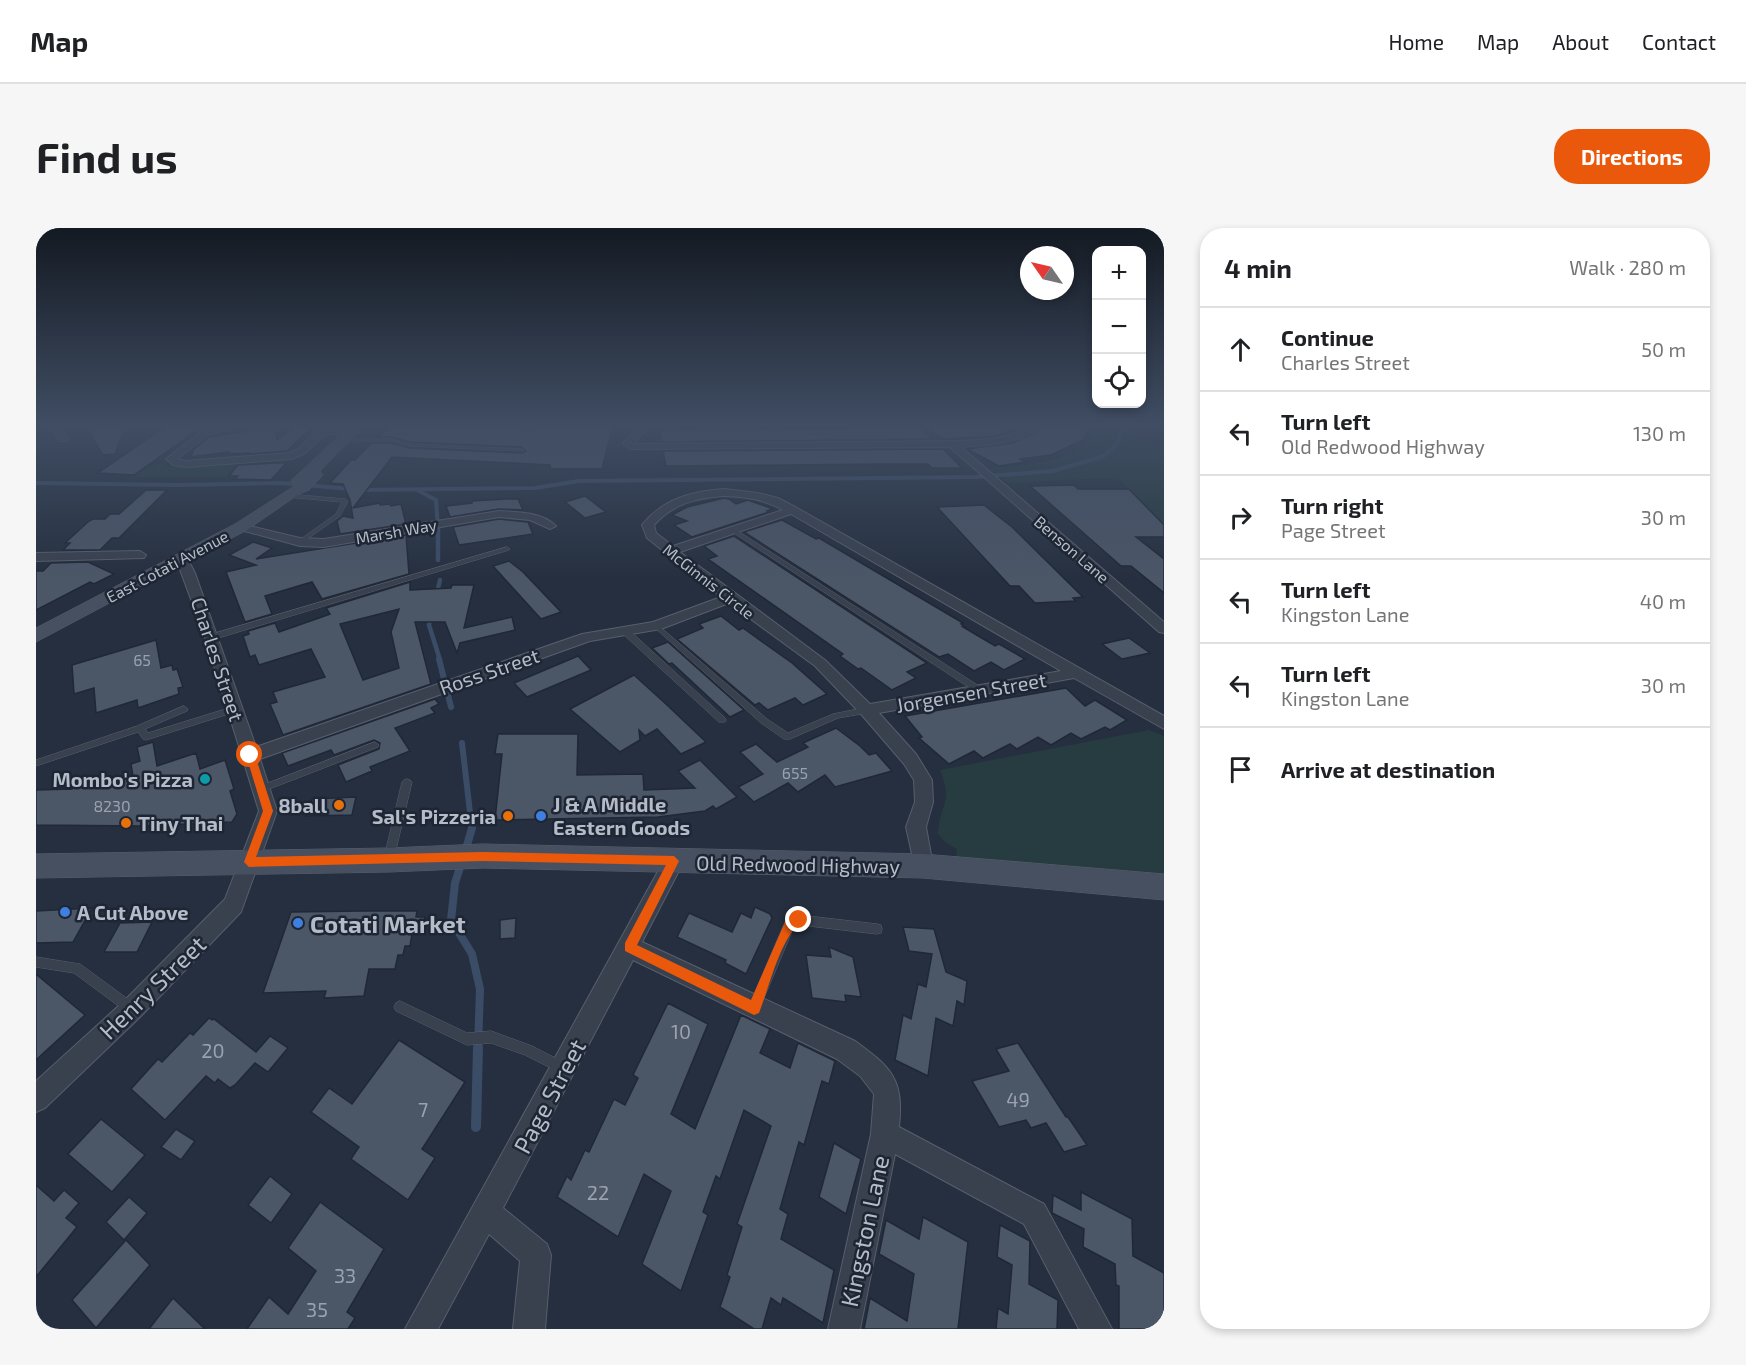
<!DOCTYPE html>
<meta charset="utf-8">
<style>
:root{--surface:#fff;--page:#f6f6f6;--text:#202124;--muted:#757577;--line:#e0e0e0;--accent:#ea580c}
body{margin:0;font-family:"Exo 2",sans-serif;background:var(--page);color:var(--text)}
.controls{position:absolute;right:18px;top:18px;display:grid;overflow:hidden;border-radius:12px;box-shadow:0 3px 9px #0003}
.controls button{width:54px;height:54px;display:grid;place-items:center;padding:0;border:0;border-bottom:2px solid var(--line);background:var(--surface);color:var(--text);font:30px sans-serif}
.compass{position:absolute;left:984px;top:18px;width:54px;height:54px;border-radius:50%;background:var(--surface);box-shadow:0 3px 9px #0003;rotate:304deg}
.stop{position:absolute;width:18px;height:18px;margin:-14px;border:4px solid #ea580c;border-radius:50%;background:#fff}
.stop.end{background:#ea580c;border-color:#fff;box-shadow:0 2px 6px #0008}
.list{margin:0;padding:0;list-style:none}
h2{display:flex;justify-content:space-between;align-items:center;height:78px;margin:0;padding:0 24px;font-size:26px}
h2 small{font-size:20px;font-weight:400;color:var(--muted)}
.list li{display:grid;grid-template-columns:39px 1fr auto;gap:18px;align-items:center;box-sizing:border-box;height:84px;padding:0 24px;border-top:2px solid var(--line)}
.list b{display:block;font-size:22px;white-space:nowrap}
.list p{margin:0;font-size:20px;white-space:nowrap;color:var(--muted)}
.list em{font-size:20px;font-style:normal;color:var(--muted)}
.icon{flex:none;width:33px;height:33px;fill:none;stroke:currentColor;stroke-width:2;stroke-linecap:round;stroke-linejoin:round}
.map{position:relative;flex:none;width:1128px;height:1101px;overflow:hidden;border-radius:24px}
header{display:flex;align-items:center;gap:36px;box-sizing:border-box;height:84px;padding:0 30px;background:var(--surface);border-bottom:2px solid var(--line)}
header strong{font-size:28px}
nav{display:flex;gap:33px;margin-inline-start:auto;font-size:21px}
.intro{display:flex;align-items:center;justify-content:space-between;box-sizing:border-box;height:144px;padding:0 36px}
h1{margin:0;font-size:42px}
.button{padding:15px 27px;border-radius:24px;background:var(--accent);color:#fff;font-size:21px;font-weight:700}
main{display:flex;gap:36px;padding:0 36px}
aside{flex:1;background:var(--surface);border-radius:24px;box-shadow:0 3px 9px #0003}
.map>svg:first-child{display:block}
.green{fill:#273c40}
.lines{fill:none;stroke-linecap:round;stroke-linejoin:round}
.stream-far4{stroke:#3b4c67;stroke-width:4}
.stream-far3{stroke:#3b4c67;stroke-width:4.5}
.stream-far2{stroke:#3b4c67;stroke-width:6}
.stream-far1{stroke:#3b4c67;stroke-width:8}
.stream{stroke:#3b4c67;stroke-width:10}
.building{fill:#4b5667;stroke:#202836;stroke-width:1.5;fill-rule:evenodd}
.service-casing{stroke:#575f6c;stroke-width:1}
.minor-casing{stroke:#575f6c;stroke-width:2}
.secondary-casing{stroke:#575f6c;stroke-width:1}
.service{fill:#39414f;fill-rule:evenodd}
.minor{fill:#39414f;fill-rule:evenodd}
.secondary{fill:#475061;fill-rule:evenodd}
.route{fill:#ea580c}
.culture-dot{fill:#0f9aa8;stroke:#1e2634;stroke-width:2}
.food-dot{fill:#e8710a;stroke:#1e2634;stroke-width:2}
.shop-dot{fill:#3f7fe0;stroke:#1e2634;stroke-width:2}
.labels{text-anchor:middle;dominant-baseline:central;stroke-width:5;stroke-linejoin:round;paint-order:stroke}
.far-street-label{font-size:16px;fill:#b5bcc9;stroke:#1e2634}
.number-label{font-size:16px;fill:#9aa2b0}
.street-label{font-size:20px;fill:#b5bcc9;stroke:#1e2634}
.poi-label{font-size:20px;font-weight:bold;fill:#b5bcc9;stroke:#1e2634;text-anchor:end}
.near-number-label{font-size:20px;fill:#9aa2b0}
.near-poi-label{font-size:24px;font-weight:bold;fill:#b5bcc9;stroke:#1e2634;text-anchor:start}
.near-street-label{font-size:24px;fill:#b5bcc9;stroke:#1e2634}
</style>
<header>
<strong>Map</strong>
<nav><a>Home</a><a>Map</a><a>About</a><a>Contact</a></nav>
</header>
<div class="intro"><h1>Find us</h1><a class="button">Directions</a></div>
<main>
<div class="map">
<svg width="1128" height="1101" viewBox="0 0 1128 1101">
<rect width="100%" height="100%" fill="#252f3f"/>
<g class="green">
<path d="M1063,198h39l-4,16 30,5v80l-43,-46 -15,-3 -98,5 -19,-15c39,-3 89,-4 110,-42z"/>
<path d="M205,232l-15,17h-92l14,-10 16,-4 3,4z"/>
<path d="M1113,502l15,6v138l-195,-14 -13,-3 1,-8 -12,-7 -7,-8c1,-30 16,-29 2,-64z"/>
</g>
<g class="lines">
<g class="stream-far4">
<path d="M0,255l142,2 103,-2 70,6"/>
<path d="M325,262l174,-2 44,-7 397,-4 77,-6 51,-15 13,-12 6,-18"/>
<path d="M383,263l17,9 2,29"/>
</g>
<g class="stream-far3">
<path d="M402,332v-33"/>
<path d="M400,369l4,-17"/>
<path d="M395,387l-2,10 11,35"/>
</g>
<g class="stream-far2">
<path d="M403,431l12,48"/>
<path d="M426,515l10,87"/>
</g>
<g class="stream-far1">
<path d="M429,624l7,-24"/>
<path d="M426,633l-7,22 -4,37 21,34 8,35 -2,59"/>
</g>
<path class="stream" d="M440,899l2,-80"/>
</g>
<g class="building">
<path d="M49,198l40,2 -10,26 -12,1z"/>
<path d="M130,198h37l-69,49 -36,-2z"/>
<path d="M258,198h19l-26,25 -39,3 1,-1 -21,1 1,-2 -38,5 2,-7 16,-13 65,-10 3,13z"/>
<path d="M354,198h110l35,3 1,-3h77l-11,43h-51l-1,-4 -158,-8 -39,51 27,-5v2l10,-1 1,2 10,-2 5,20 -66,10 -3,-13 6,-5 10,2 -3,-18 -7,-16 -13,-1 21,-23h4l16,-17h20l19,5 112,5 4,-2 -4,-4 -112,-5 -18,-5h-14z"/>
<path d="M918,198h71l-30,10 -50,3 -24,-12z"/>
<path d="M1004,198h50l-7,14 -32,15 -31,4 5,3 -26,4 -32,-17 46,-6 18,-9z"/>
<path d="M884,199l12,12 -271,3 -1,-9 1,-3 26,-1z"/>
<path d="M907,221l19,19h-30l-4,-4h-47l-210,2h-5l-3,-15z"/>
<path d="M239,235h11l-15,17 -36,-1 3,-3h-9l9,-11z"/>
<path d="M1038,257l4,4h51l35,36v12h-28l28,22v34l-33,-27h-10l-91,-80z"/>
<path d="M110,262h21l-48,48h-7l-12,12h-37l7,-7h-5l24,-22 4,-2h12l5,-5h9z"/>
<path d="M549,268l21,16 -21,6 -20,-16z"/>
<path d="M688,270l5,1 7,5 12,-4 25,9 -6,2 2,1 -77,25 -18,-12 13,-4 -15,-6 15,-8z"/>
<path d="M470,271h12l5,11 -24,-1 -49,8 -4,-11 26,-3v-2z"/>
<path d="M948,277l28,22 71,70 -10,1 3,3 -41,2 -16,-17h-9l-73,-79z"/>
<path d="M463,291l29,3 5,12 -74,11 -6,-18z"/>
<path d="M746,292l34,19 3,-1 144,85 -2,1 4,3h-2l32,19 4,-2 26,15 -21,11 -13,-8 -17,9 -26,-17 -9,3 -195,-125z"/>
<path d="M370,307l3,39 -87,25 -10,-17 -47,14 7,18 -27,8 -19,-50 30,-7 -27,-10 24,-13 19,6 -16,11z"/>
<path d="M698,308l193,127 -20,9 9,6 -24,12 -31,-22 -3,1 -18,-13 3,-2 -135,-95 9,-3 -13,-10z"/>
<path d="M473,333l14,11 38,40 -20,7 -48,-53z"/>
<path d="M52,334l26,12 -20,10 -4,-2 -54,28v-39h7l8,-8z"/>
<path d="M374,354v8l41,-2 1,-3h22l-10,43 48,-11 3,13 -55,13 -3,10 -12,-31h-30l16,62 -148,51 -13,-31 7,-2 -4,-10 52,-15 -14,-28 -52,16 -4,-10 -5,2 -7,-21 6,-2 -1,-3 27,-8 4,9 51,-18 -4,-6zM363,381l-8,23 8,36 -36,12 -23,-56z"/>
<path d="M685,388l18,14 4,-2 49,35 35,31 -24,11 -8,-7 -27,12 -9,-7 -4,2 -78,-66 26,-11 -4,-4z"/>
<path d="M1093,410l21,15 -28,6 -20,-15z"/>
<path d="M120,412l5,28 11,-3 1,5 4,-1 6,18 -5,1 1,6 -41,14 -1,-8 -41,13 -2,-25 -20,6 -2,-29z"/>
<path d="M632,414l76,68 -14,7 -58,-54 -3,1 -17,-16z"/>
<path d="M542,428l13,14 -64,27 -13,-14z"/>
<path d="M598,447l33,30 39,37 -25,12 -24,-25 -12,7 -6,-6 1,10 -20,12 -50,-43z"/>
<path d="M1030,460l19,18 10,-6 32,20 -17,10 -5,-3 -24,12 -10,-6 -20,12 -13,-8 -21,12 -7,-5 -27,14 -9,-7 -25,13 -30,-26 3,-1 -17,-21z"/>
<path d="M399,471l4,5 -8,4 4,5 -40,15 15,23 -40,16 2,4 -26,11 -8,-17 41,-16 1,-6 -6,-3 -40,15 -3,-5 -43,16 -6,-13z"/>
<path d="M800,500l24,18 9,9 7,-2 16,18 -57,16 -10,-12 -27,17 -10,-9 -34,19 -16,-15 25,-13 -23,-22 16,-8 21,18 31,-15 -5,-4z"/>
<path d="M462,506h80l-1,41 66,-1 1,16 51,-2 -17,-17 22,-11 37,37 -21,12 -3,-3 -8,5 -47,6 -163,3 7,-66h-7z"/>
<path d="M117,514l4,24 39,-13 4,16 25,-9 9,29 -4,2 7,23 -5,8 -92,4 -104,-1v-35l36,-1 9,-12 52,-1 -2,-12 9,-3 -3,-14z"/>
<path d="M320,569l-4,18 -46,1 6,-17z"/>
<path d="M719,679l15,7 2,4 -26,56 -21,-11 1,-3 -49,-23 12,-24 43,19 9,-19 10,5z"/>
<path d="M56,680l-19,34 -37,1v-32z"/>
<path d="M326,683h55l-1,6h9l-3,17h-10l-2,12h-5l-2,9h-5l-3,14h-26l-5,27 -40,2 2,-7 -63,2 28,-81z"/>
<path d="M480,690l-1,20 -15,1v-19z"/>
<path d="M116,694l-15,30h-33l16,-29z"/>
<path d="M867,699l31,2 12,43 21,9 -3,24 -7,-4 -4,25 -17,-8 -8,58 -33,-16 8,-45 8,4 7,-35 8,3 6,-33 -23,-3z"/>
<path d="M793,719l24,10 8,40 -16,-2 1,7 -34,-4 -6,-43 25,2z"/>
<path d="M0,746l49,41 -49,45z"/>
<path d="M632,775l40,21 -37,90 24,15 46,-114 29,14 -10,24 30,15 8,-25 37,18 -6,23 -7,-3 -18,64 -5,-3 -19,67 8,5 -7,25 53,31 -11,53 -40,-25 -2,7 -10,-7 -9,31h-8l-34,-22 10,-30 -3,-2 15,-48 -5,-3 34,-98 -27,-16 -24,69 -4,-3 -13,36 5,3 -27,76 -39,-27 29,-73 -27,-17 -26,63 -61,-40 10,-21 4,4 14,-30 4,2 25,-53 11,6 13,-27 -5,-3z"/>
<path d="M173,790l3,2 2,-1 42,33 14,-16 18,12 -20,24 -13,-9 -20,22 -5,3 -12,-9 -3,4 -9,-7 -41,44 -34,-31 27,-30 4,3 28,-29 3,2z"/>
<path d="M363,812l66,42 -43,67 13,9 -27,42 -57,-41 8,-12 -48,-35 18,-24 23,16z"/>
<path d="M982,815l48,74h2l19,28 -23,7 -18,-29 -15,5 -5,-8 -27,7 -27,-46 37,-10 -13,-22z"/>
<path d="M65,891l44,36 -33,37 -44,-38z"/>
<path d="M140,901l19,12 -14,19 -20,-13z"/>
<path d="M798,915l27,16 -15,55 -27,-17z"/>
<path d="M234,948l22,18 -21,29 -23,-18z"/>
<path d="M0,957l18,16 10,-11 15,13 -13,15 11,9 -41,50z"/>
<path d="M1045,964l51,27 1,37 31,17v56h-45v-43l-3,-1 -1,-21 -32,-17 1,-18 -32,-16 1,-18 28,15z"/>
<path d="M93,969l18,16 -23,27 -18,-18z"/>
<path d="M284,974l64,47 -37,63 8,6 -7,11h-101l22,-32 19,17 28,-43 -28,-23z"/>
<path d="M887,989l45,25 -10,87h-94l6,-31 37,23 7,-47 -35,-20 7,-34 33,19z"/>
<path d="M964,997l30,16 -1,43 29,16 -1,29h-61l2,-21 10,6 4,-49 -15,-8z"/>
<path d="M90,1012l24,25 -54,63 -24,-28z"/>
<path d="M137,1070l32,31h-56z"/>
</g>
<g class="lines">
<g class="service-casing">
<g id="service">
<path d="M309,211h46l19,5 112,5 2,1 -2,1 -112,-5 -19,-5h-48v-2z"/>
<path d="M253,266l56,5 3,2 -8,15 -40,28 -2,-1v-2l38,-27 6,-12 -55,-5v-2z"/>
<path d="M697,300l249,160 1,2 -1,2h-6l-245,-161 -1,-1z"/>
<path d="M471,319l3,2 -1,1 -294,89h-6l-1,-2 1,-2z"/>
<path d="M620,396l2,1 109,94 21,14 45,-19 34,-7 4,3 -4,3 -29,5 -48,21h-6l-23,-16 -107,-96 -2,-1z"/>
<path d="M588,403h6l95,87 1,2 -1,2h-6l-95,-87z"/>
<path d="M148,478l4,3 -1,2 -42,18 3,4 87,-27 4,3 -1,2 -92,29 -3,-1 -5,-7 -102,34v-6l101,-34z"/>
<path d="M339,514l4,3 -1,2 -114,44h-6l-2,-2 2,-2z"/>
<path d="M371,551l3,1 2,2 -18,76 -1,3 -4,1 -4,-1 -1,-3 18,-76 2,-2z"/>
<path d="M763,687l78,9 4,1 1,4 -1,4 -4,1 -77,-9 -7,4 -34,81 -4,2 -4,-2 -2,-4 36,-84z"/>
<path d="M0,729l44,7 56,41 2,4 -2,4 -4,2 -4,-2 -54,-40 -38,-6z"/>
<path d="M364,773l67,32 24,-2 41,15 33,17 2,4 -2,4 -4,2 -36,-18 -34,-12 -24,2 -71,-34 -2,-4 2,-4z"/>
</g>
</g>
<g class="minor-casing">
<g id="minor">
<path d="M14,198h9l9,13 -2,2h-6z"/>
<path d="M186,198h16l-30,9 -31,24 9,2 104,-8 9,-4 19,-19v-4l35,2 5,3 -5,3h-28l-20,19 -13,6 -106,8 -13,-2 -7,-6 36,-28z"/>
<path d="M604,198h9l-15,17 1,1 327,-3c15,-1 30,-1 44,-5 12,-3 20,-10 32,-10 -19,19 -52,19 -77,21l203,175v11l-5,-1 -209,-185 -320,2 -7,-6z"/>
<path d="M688,261l34,4 20,5 19,10 367,208v13l-90,-51 -195,35 37,41 16,26 1,22 -7,25 7,39 -3,6 -7,3 -7,-3 -10,-45 9,-25 -1,-22 -10,-16 -43,-50 -46,-48 -86,-63 -68,26 -71,12 -330,118 17,52 -36,101 -101,105 -95,91 -9,4v-31l88,-80 101,-102 34,-88 -54,-174 -29,-78 2,-3h8l9,17 61,174 326,-113 71,-12 68,-25 -74,-59 -5,-13c21,-26 50,-34 82,-36zM688,268c21,1 40,3 59,14l-110,36 -17,-13 -2,-8c19,-21 41,-27 70,-29zM755,286l270,157 -191,33 -45,-44 -145,-108z"/>
<path d="M463,283c19,1 43,1 57,15l-6,3 -20,-9 -31,-3 -175,30 -24,-1 -63,-17 -2,-2 6,-3 59,14 24,1z"/>
<path d="M104,323l6,4 -2,3 -108,3v-8z"/>
<path d="M638,625l7,2 3,6 -42,81 213,99c37,27 49,38 44,86l145,77 68,125h-33l-55,-105 -129,-70 -35,175h-32l43,-195 3,-40 -14,-18 -23,-17 -204,-99 -130,248 44,36 4,11 -6,74h-32l7,-68 -31,-27 -51,95h-33l262,-474z"/>
</g>
</g>
<g class="secondary-casing">
<g id="secondary">
<path d="M314,198h14l-44,45 3,4 -14,15 -10,4 -52,36 -211,112v-14l199,-104 61,-39 -5,-4z"/>
<path d="M447,616l440,10 241,20v26l-241,-22 -440,-10 -94,4 -353,6v-24l353,-6z"/>
</g>
</g>
<use href="#service" class="service"/>
<use href="#minor" class="minor"/>
<use href="#secondary" class="secondary"/>
</g>
<linearGradient id="sky" x2="0" y2="1"><stop stop-color="#141a23"/><stop offset="0.56" stop-color="#404d63"/><stop offset="1" stop-color="#404d63" stop-opacity="0"/></linearGradient>
<rect width="1128" height="352" fill="url(#sky)"/>
<path class="route" d="M214,524l5,3 18,56 -17,46 227,-5 191,4 5,5 -42,84 114,55 34,-78 14,-7 6,5c-3,6 -10,7 -14,13 -15,23 -22,54 -32,80l-5,2 -129,-64v-8l41,-78 -183,-4 -234,6 -5,-5 19,-51 -17,-56z"/>
<circle class="culture-dot" cx="169" cy="551" r="6"/>
<g class="food-dot">
<circle cx="303" cy="577" r="6"/>
<circle cx="472" cy="588" r="6"/>
<circle cx="90" cy="595" r="6"/>
</g>
<g class="shop-dot">
<circle cx="505" cy="588" r="6"/>
<circle cx="29" cy="684" r="6"/>
<circle cx="262" cy="695" r="6"/>
</g>
<g class="labels">
<g class="far-street-label">
<text transform="translate(360 303) rotate(-10)">Marsh Way</text>
<text transform="translate(1036 321) rotate(41)">Benson Lane</text>
<text transform="translate(131 338) rotate(-28)">East Cotati Avenue</text>
<text transform="translate(673 353) rotate(38)">McGinnis Circle</text>
</g>
<g class="number-label">
<text x="106" y="431">65</text>
<text x="759" y="544">655</text>
<text x="76" y="577">8230</text>
</g>
<g class="street-label">
<text transform="translate(182 431) rotate(72)">Charles Street</text>
<text transform="translate(453 443) rotate(-19)">Ross Street</text>
<text transform="translate(935 464) rotate(-10)">Jorgensen Street</text>
<text transform="translate(762 636) rotate(1)">Old Redwood Highway</text>
</g>
<g class="poi-label">
<text x="157" y="551">Mombo's Pizza</text>
<text x="517" y="576" text-anchor="start">J &amp; A Middle<tspan x="517" dy="23">Eastern Goods</tspan></text>
<text x="291" y="577">8ball</text>
<text x="460" y="588">Sal's Pizzeria</text>
<text x="102" y="595" text-anchor="start">Tiny Thai</text>
<text x="41" y="684" text-anchor="start">A Cut Above</text>
</g>
<g class="near-number-label">
<text x="645" y="803">10</text>
<text x="177" y="822">20</text>
<text x="982" y="871">49</text>
<text x="387" y="881">7</text>
<text x="562" y="964">22</text>
<text x="309" y="1047">33</text>
<text x="281" y="1081">35</text>
</g>
<g class="near-poi-label">
<text x="274" y="695">Cotati Market</text>
</g>
<g class="near-street-label">
<text transform="translate(116 759) rotate(-44)">Henry Street</text>
<text transform="translate(513 868) rotate(-62)">Page Street</text>
<text transform="translate(828 1003) rotate(-78)">Kingston Lane</text>
</g>
</g>
</svg>
<div class="controls">
<button>+</button>
<button>−</button>
<button><svg class="icon" aria-label="locate" viewBox="0 0 24 24"><circle cx="12" cy="12" r="6"/><path d="M12 2v4M12 18v4M2 12h4M18 12h4"/></svg></button>
</div>
<svg class="compass" viewBox="-18 -18 36 36"><path d="M0-13l5 13h-10z" fill="#e53935"/><path d="M0 13l5-13h-10z" fill="#757577"/></svg>
<div class="stop" style="left:214px;top:527px"></div>
<div class="stop end" style="left:763px;top:692px"></div>
</div>
<aside>
<h2>4 min<small>Walk · 280 m</small></h2>
<ul class="list">
<li><svg class="icon" aria-label="ahead" viewBox="0 0 24 24"><path d="M12 20V5M6 11l6-6 6 6"/></svg><div><b>Continue</b><p>Charles Street</p></div><em>50 m</em></li>
<li><svg class="icon" aria-label="left" viewBox="0 0 24 24"><path d="M17 20v-9H6M10 6l-5 5 5 5"/></svg><div><b>Turn left</b><p>Old Redwood Highway</p></div><em>130 m</em></li>
<li><svg class="icon" aria-label="right" viewBox="0 0 24 24"><path d="M7 20v-9h11M14 6l5 5-5 5"/></svg><div><b>Turn right</b><p>Page Street</p></div><em>30 m</em></li>
<li><svg class="icon" aria-label="left" viewBox="0 0 24 24"><path d="M17 20v-9H6M10 6l-5 5 5 5"/></svg><div><b>Turn left</b><p>Kingston Lane</p></div><em>40 m</em></li>
<li><svg class="icon" aria-label="left" viewBox="0 0 24 24"><path d="M17 20v-9H6M10 6l-5 5 5 5"/></svg><div><b>Turn left</b><p>Kingston Lane</p></div><em>30 m</em></li>
<li><svg class="icon" aria-label="arrive" viewBox="0 0 24 24"><path d="M6 21V4h12l-3 4 3 4H6"/></svg><div><b>Arrive at destination</b></div></li>
</ul>
</aside>
</main>
